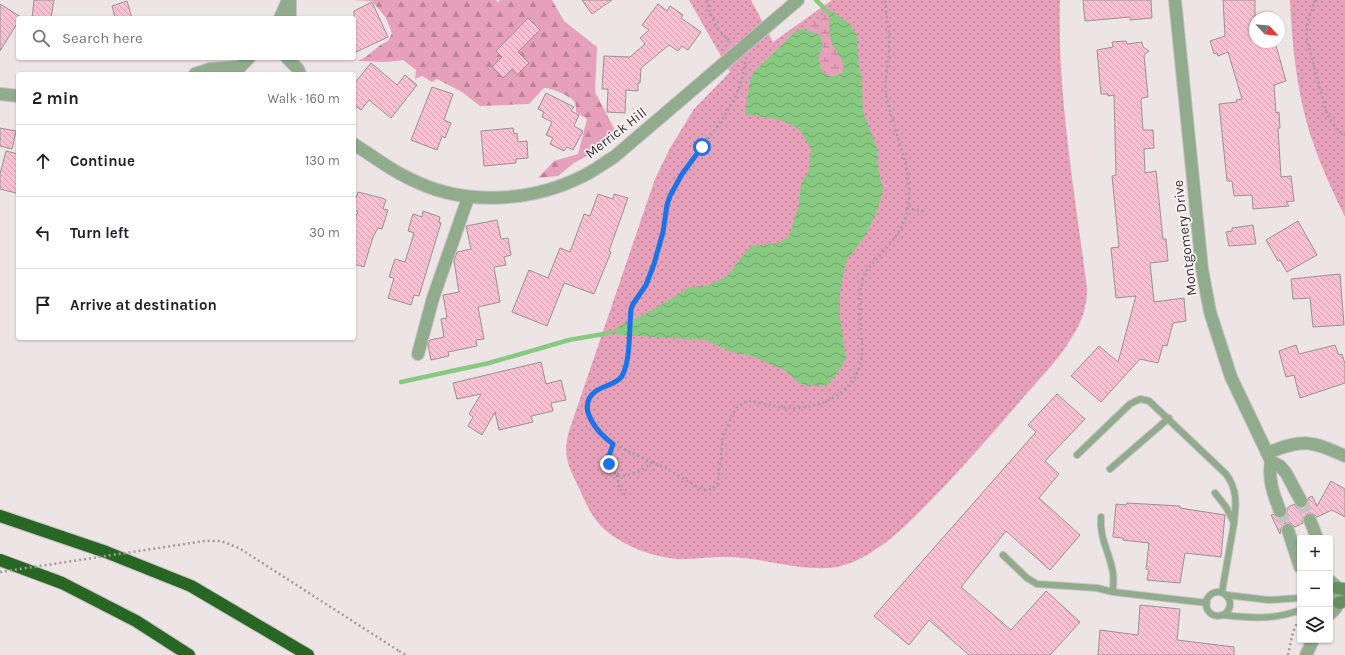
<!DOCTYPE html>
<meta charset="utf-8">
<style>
:root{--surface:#fff;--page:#f2f2f2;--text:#202124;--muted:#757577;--line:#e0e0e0}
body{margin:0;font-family:Karla,sans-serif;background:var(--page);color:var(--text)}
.controls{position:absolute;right:12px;bottom:12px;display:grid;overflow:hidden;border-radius:4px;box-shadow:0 1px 3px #0004}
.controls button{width:36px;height:36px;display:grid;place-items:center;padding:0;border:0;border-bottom:1px solid var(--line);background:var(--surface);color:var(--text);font:20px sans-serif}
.compass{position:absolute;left:1249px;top:12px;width:36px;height:36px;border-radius:50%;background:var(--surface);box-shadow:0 1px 3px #0004;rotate:116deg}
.stop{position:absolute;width:12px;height:12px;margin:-9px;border:3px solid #1a73e8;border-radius:50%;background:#fff}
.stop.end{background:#1a73e8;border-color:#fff;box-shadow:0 1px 4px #0008}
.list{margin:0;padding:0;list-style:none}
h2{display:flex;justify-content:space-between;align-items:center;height:52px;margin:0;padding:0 16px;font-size:17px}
h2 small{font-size:13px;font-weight:400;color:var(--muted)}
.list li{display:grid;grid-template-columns:26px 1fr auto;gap:12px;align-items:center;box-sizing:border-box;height:72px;padding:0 16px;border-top:1px solid var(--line)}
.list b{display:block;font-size:15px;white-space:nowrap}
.list em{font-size:13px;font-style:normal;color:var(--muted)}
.icon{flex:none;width:22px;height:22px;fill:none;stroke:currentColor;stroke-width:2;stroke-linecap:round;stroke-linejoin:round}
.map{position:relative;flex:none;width:1345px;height:655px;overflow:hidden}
.search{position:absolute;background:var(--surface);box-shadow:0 1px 3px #0004;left:16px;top:16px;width:340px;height:44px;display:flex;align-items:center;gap:10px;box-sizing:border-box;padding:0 14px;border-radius:4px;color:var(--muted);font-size:15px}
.panel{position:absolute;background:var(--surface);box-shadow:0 1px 3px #0004;left:16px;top:72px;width:340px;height:268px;border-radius:4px}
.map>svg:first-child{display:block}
.grass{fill:url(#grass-dots)}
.forest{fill:url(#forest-firs)}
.wetland{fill:url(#wetland-marsh)}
.water{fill:url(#water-waves)}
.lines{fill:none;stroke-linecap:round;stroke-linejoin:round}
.stream{stroke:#88ca82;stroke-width:4.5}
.building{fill:url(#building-back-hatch);stroke:#9a9194}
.street-tunnel{stroke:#c8c0c2;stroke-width:12;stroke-dasharray:12 6;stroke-linecap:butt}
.lane-casing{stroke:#c8c0c2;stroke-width:8}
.street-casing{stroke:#c8c0c2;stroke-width:14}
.secondary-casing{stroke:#c8c0c2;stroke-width:14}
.highway-casing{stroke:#c8c0c2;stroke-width:14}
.path{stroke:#a29b9d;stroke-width:2.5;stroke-dasharray:2 3;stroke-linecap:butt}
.lane{stroke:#90ac8d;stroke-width:6}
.street{stroke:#90ac8d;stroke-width:12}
.secondary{stroke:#668f61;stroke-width:12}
.highway{stroke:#286723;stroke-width:12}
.path-bridge{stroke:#a29b9d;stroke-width:2.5;stroke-dasharray:2 3;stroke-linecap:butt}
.route{stroke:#1a73e8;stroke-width:5}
.labels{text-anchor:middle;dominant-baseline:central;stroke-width:3.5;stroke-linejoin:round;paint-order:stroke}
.street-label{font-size:14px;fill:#353133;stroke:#faf1f4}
</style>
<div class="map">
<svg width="1345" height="655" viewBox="0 0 1345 655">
<defs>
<pattern id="grass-dots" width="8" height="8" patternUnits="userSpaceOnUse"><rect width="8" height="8" fill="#e7a0ba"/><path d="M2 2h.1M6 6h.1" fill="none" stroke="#bc8398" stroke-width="1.8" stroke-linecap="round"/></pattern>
<pattern id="forest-firs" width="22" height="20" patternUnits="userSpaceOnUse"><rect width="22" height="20" fill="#e7a0ba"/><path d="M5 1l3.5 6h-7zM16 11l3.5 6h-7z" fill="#bc8398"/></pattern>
<pattern id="wetland-marsh" width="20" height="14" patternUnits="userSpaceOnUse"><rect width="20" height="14" fill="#e7a0ba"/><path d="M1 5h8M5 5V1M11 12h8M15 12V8" fill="none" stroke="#bc8398"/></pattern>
<pattern id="water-waves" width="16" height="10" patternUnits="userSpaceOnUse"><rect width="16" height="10" fill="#88ca82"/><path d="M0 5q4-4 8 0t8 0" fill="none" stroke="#70a56b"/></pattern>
<pattern id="building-back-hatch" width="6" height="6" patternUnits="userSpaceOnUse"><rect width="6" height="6" fill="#fabfd3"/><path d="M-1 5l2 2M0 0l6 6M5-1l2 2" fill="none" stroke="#d7a5b6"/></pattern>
</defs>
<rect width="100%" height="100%" fill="#ede4e6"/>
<g class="grass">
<path d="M689,0h62l22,42 59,-42h228c-3,97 15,193 27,289 0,17 -5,33 -15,48 -13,23 -34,43 -51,63 -26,31 -53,61 -81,91 -28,28 -59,64 -99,75 -27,7 -69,-5 -98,-8 -21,-3 -42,1 -63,1 -26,-1 -61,-14 -80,-34 -9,-10 -15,-23 -20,-35 -11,-22 -18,-34 -11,-59l86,-252 15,-31 24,-39 36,-37z"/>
<path d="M1290,0h55v217c-14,-29 -28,-59 -37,-90 -12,-41 -16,-85 -18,-127z"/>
</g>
<path class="forest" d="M351,0h145l2,3 2,-3h52l12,21 33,26 -2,45 24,46 -45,25 -16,13 -20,2 16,-17 24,-7 9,-35 -11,-7c0,-3 0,-6 -1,-9 -3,-7 -24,-15 -31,-15l-15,16 -49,2 -18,-14 -25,-13 -5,3 -10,-6 -7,3 1,-9 -13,-10 -16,2 -30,-1c13,-4 18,-15 31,-20l4,-8 -6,-15 -14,-17z"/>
<path class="wetland" d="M826,13h3l2,27 13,26 -2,7c-18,11 -22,-5 -22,-19 0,-7 -3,-15 -5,-22l-10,-3z"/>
<path class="water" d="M832,11l18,13 7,11v16l5,30 1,30 14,37 1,20 5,22 -6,22 -12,24 -19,25 -6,31v26l6,41 -12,19 -7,7 -20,1 -9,-4 -14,-12 -14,-6 -18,-8 -20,-4 -27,-12 -83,-5 -13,-2 14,-9 26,-12 41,-25 16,-1 16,-7 7,-5 14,-19 9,-9 26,-3 9,-5 3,-4 9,-30 2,-20 8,-14 2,-21 -11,-19 -9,-6 -11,-4 -35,-6 5,-34 4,-8 42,-41 9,-2 15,6 3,11 -5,12 5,14c6,6 12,5 19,1 6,-11 -8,-22 -11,-32 -2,-8 -2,-20 -2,-28z"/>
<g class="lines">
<g class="stream">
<path d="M816,0l13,13"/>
<path d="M401,382l88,-19 80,-23 40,-7"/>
</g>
</g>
<g class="building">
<path d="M34,0h20l-3,18h-19z"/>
<path d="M582,0h30l-20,14z"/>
<path d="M1083,0h68l1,18 -22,2v-3l-45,4z"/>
<path d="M1223,0h32v42h20l11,39 -12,4 2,28 3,-1 1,16h-2l3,49 10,-1 3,25 -8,1 3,4 -36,3 -1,-14 -18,1 -2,-15h-5l-8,-77 18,-2 -1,-2 6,-1 -14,-47 -10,4 -1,-3 -3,1 -4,-13 15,-5z"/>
<path d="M127,1l5,17h-17l-3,-12z"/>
<path d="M372,2l16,35 -34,16v-42z"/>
<path d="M0,4l21,13 -3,1v4l-18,29z"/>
<path d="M658,4l9,7 3,-5 13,9 -2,3 20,14 -13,18 -6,-4 -4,5 -9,-6 -28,23 -1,15h-2v8l-12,-1 -1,23 -18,-1 1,-23h-6l2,-33 26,1 15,-13 -5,-6 9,-8 -7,-5z"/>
<path d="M528,18l12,12 -22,22 11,11 -12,12 -5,-6 -9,9 -11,-11 10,-10 -6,-6z"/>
<path d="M1126,41l1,3 15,-2 1,5 6,4 -5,4 4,42 -6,1 -1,3 2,29h10l1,18 -10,1 1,24 11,-2 7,68h3l2,22 -18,2 4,39 30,-4 2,23 -13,2 -6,23 -4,-1 -5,18 -18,-4 -39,43 -30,-26 28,-30 19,16 18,-66 -20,2 -5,-50 8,-1 -7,-71 4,-1 -2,-80 -6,1v-2h-7l-4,-44 16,-3 -1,-5z"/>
<path d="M371,63l26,22 8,-10 12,10 -26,33 -22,-18 -8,10 -7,-5v-21z"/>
<path d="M432,87l21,7 -9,26 7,3 -6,15 -3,-2 -5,14 -26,-10z"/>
<path d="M546,93l28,14 -3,4 8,4 -5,11 9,5 -10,19 -6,-3 -3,4 -14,-7 3,-6 -7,-3 6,-13 -10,-5 2,-5 -6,-3z"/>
<path d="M0,128l16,3 -4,18 -12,-3z"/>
<path d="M513,128l1,6 3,-1 1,9 9,-1 1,17 -12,1v4l-32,3 -3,-35z"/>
<path d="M6,151l12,3v30l-2,9 -16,-4v-15z"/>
<path d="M358,192l24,6 4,2 -3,9 5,1 -6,19 -4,-1 -5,9 -9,30 -10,-3v-42l4,-11 -4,-1v-7z"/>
<path d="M598,194l15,5 1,-5 14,4 -19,53 2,1 -17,42 -30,-11 -17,43 -35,-14 17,-42 19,8 12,-30 10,4 14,-38 6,2z"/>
<path d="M423,211l17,6 -1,5 2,1 -22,73 -5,-1 -3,10 -23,-7 6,-20 -5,-1 6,-18 10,3 9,-29 -6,-2 5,-17 9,3z"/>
<path d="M497,220l4,19 7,-1 3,17 -7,2 2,8 -12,2 6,35 -22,5 6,32 -8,1 1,6 -29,6 1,4 -18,4 -3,-15 2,-5 14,-3 -3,-18 6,-1 -4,-23 16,-3 -5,-31 3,-9 14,-3 -5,-23z"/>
<path d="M1298,221l19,34 -30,17 -7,-12 -2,1 -12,-21z"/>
<path d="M1253,225l3,19 -27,2 -3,-14 6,-1v-3z"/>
<path d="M1340,274l4,51 -31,2 -3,-29 -17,1 -2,-20z"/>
<path d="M1296,345l3,9 36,-9 4,10 3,-1 3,10v19l-45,15 -6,-23 -8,2 -7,-26z"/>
<path d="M541,362l5,22 15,-4 5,20 -15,3 2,8 -22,5 2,6 -34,8 -4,-18 -13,23 -14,-9 5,-9 -4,-3 12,-20 -24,5 -4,-16z"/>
<path d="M1057,394l28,25 -40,42 14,13 -20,24 41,37 -30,35 -44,-39 -45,56 50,43 35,-39 34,31 -30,33h-81l-40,-35 -20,25 -35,-29 162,-184 -8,-7z"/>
<path d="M1331,481l14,8v28l-13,-7 -15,7 -3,-3 -6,-1 -5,5v5l-8,4 -5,-4h-5l-4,5 -1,6 -9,-19 2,-1 5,4h5l4,-5v-5l7,-4 3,4h7l4,-3v-7l4,-2 5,10z"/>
<path d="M1127,503l53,3v2l45,7 -4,42 -36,-4 -5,30 -33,-3 2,-10 -3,-1 3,-26 -26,-3v-2l-10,-1 3,-33 10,1z"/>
<path d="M1140,605l40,4 -3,31 57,7v8h-136l2,-25 38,5z"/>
</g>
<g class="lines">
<g class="street-tunnel">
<path d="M1301,501l9,19"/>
<path d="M1280,511l8,19"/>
</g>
<g class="lane-casing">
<g id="lane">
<path d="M1077,455l53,-51 10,-5 9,2 77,73c12,16 10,31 8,49"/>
<path d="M1110,469l59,-51"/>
<path d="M1215,493l11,14 8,16 -12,69"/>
<path d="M1101,517c-2,21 9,36 12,56 1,6 0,13 0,19l94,11"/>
<path d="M1003,555l24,23 10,6 60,4 16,4"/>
<circle cx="1218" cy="604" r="12"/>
<path d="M1226,595l43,5 31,-2"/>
<path d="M1222,615c27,3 53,5 78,-5"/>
</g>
</g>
<g class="street-casing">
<g id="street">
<path d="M290,0v18"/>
<path d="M1175,0l27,269 8,43 21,65 40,84 9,5 6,7 15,28"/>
<path d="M280,18l8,-18"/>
<path d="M287,58l11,11 2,5"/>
<path d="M195,74l15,-5 30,-2"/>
<path d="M236,74l4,-7 9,-9"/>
<path d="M0,94l18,2"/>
<path d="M354,144c21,14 41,29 65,39 51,23 115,18 164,-7 11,-5 21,-13 31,-19l184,-157"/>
<path d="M418,354l15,-56 35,-100"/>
<path d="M1267,453c36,-14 43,-13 78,3"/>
<path d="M1271,461c-3,19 2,32 9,50"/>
<path d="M1310,520l7,18"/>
<path d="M1288,530l12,37"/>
<path d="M1330,581c13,9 12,24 0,33"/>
<path d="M1306,655l7,-15"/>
</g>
</g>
<g class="secondary-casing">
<g id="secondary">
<path d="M1337,588l8,1"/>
<path d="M1339,603l6,-2"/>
</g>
</g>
<g class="highway-casing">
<g id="highway">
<path d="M0,516l106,36 85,34 117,69"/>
<path d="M0,560l62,23 74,38 53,34"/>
</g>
</g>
<g class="path">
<path d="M707,0c2,17 11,31 24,42"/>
<path d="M1316,0c-6,13 -11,26 -9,40l20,74 10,16 8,5"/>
<path d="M745,62c-4,48 -47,82 -69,123 -9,16 -8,28 -12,46 -3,12 -7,24 -11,35 -2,7 -4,14 -8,20 -4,8 -11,14 -14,23 -2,17 0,58 -12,70 -7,7 -18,8 -26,15l-5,13 9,24 16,13 54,25 36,21 9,-1 6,-6 5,-47 13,-28 11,-7c15,1 29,7 44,7 36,1 73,-22 71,-60 0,-23 -5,-47 1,-70 4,-11 12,-17 20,-26 11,-12 21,-25 24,-41 9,-41 -15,-79 -21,-118 -2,-16 3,-29 3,-45 1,-16 -3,-32 -4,-48"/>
<path d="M907,208l19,4"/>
<path d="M613,444c-4,12 -7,24 6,32 11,0 25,-6 33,-14"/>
<path d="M617,475l2,13 7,7"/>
<path d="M399,651l7,4"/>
<path d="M1288,655l5,-23 5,-11"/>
</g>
<use href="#lane" class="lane"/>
<use href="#street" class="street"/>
<use href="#secondary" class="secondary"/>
<use href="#highway" class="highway"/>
<path class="path-bridge" d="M0,572l205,-31h16l18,7 160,103"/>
</g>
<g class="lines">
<path class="route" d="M609,464l-1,-5 5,-15c-14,-10 -39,-37 -17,-53 8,-6 20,-6 26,-15 9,-16 7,-49 9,-67l2,-5 13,-19 8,-21 9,-32 4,-27 3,-9 12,-22 20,-27"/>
</g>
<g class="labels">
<g class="street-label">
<text transform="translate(616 133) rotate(-38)">Merrick Hill</text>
<text transform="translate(1185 238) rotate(-97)">Montgomery Drive</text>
</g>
</g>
</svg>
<div class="controls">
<button>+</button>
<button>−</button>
<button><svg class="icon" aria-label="layers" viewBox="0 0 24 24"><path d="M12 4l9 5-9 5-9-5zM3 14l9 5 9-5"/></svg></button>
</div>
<svg class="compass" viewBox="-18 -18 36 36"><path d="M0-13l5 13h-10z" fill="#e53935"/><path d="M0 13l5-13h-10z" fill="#757577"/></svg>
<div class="stop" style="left:702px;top:147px"></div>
<div class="stop end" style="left:609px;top:464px"></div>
<div class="search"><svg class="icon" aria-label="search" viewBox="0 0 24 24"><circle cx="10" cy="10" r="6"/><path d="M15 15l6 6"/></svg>Search here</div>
<section class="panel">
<h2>2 min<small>Walk · 160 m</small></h2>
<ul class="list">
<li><svg class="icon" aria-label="ahead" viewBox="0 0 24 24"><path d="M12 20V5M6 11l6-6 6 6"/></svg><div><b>Continue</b></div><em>130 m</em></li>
<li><svg class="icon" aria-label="left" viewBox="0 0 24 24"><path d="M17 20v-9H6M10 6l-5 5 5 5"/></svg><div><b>Turn left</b></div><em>30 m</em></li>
<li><svg class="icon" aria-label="arrive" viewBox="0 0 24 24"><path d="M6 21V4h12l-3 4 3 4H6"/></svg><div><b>Arrive at destination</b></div></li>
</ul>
</section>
</div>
